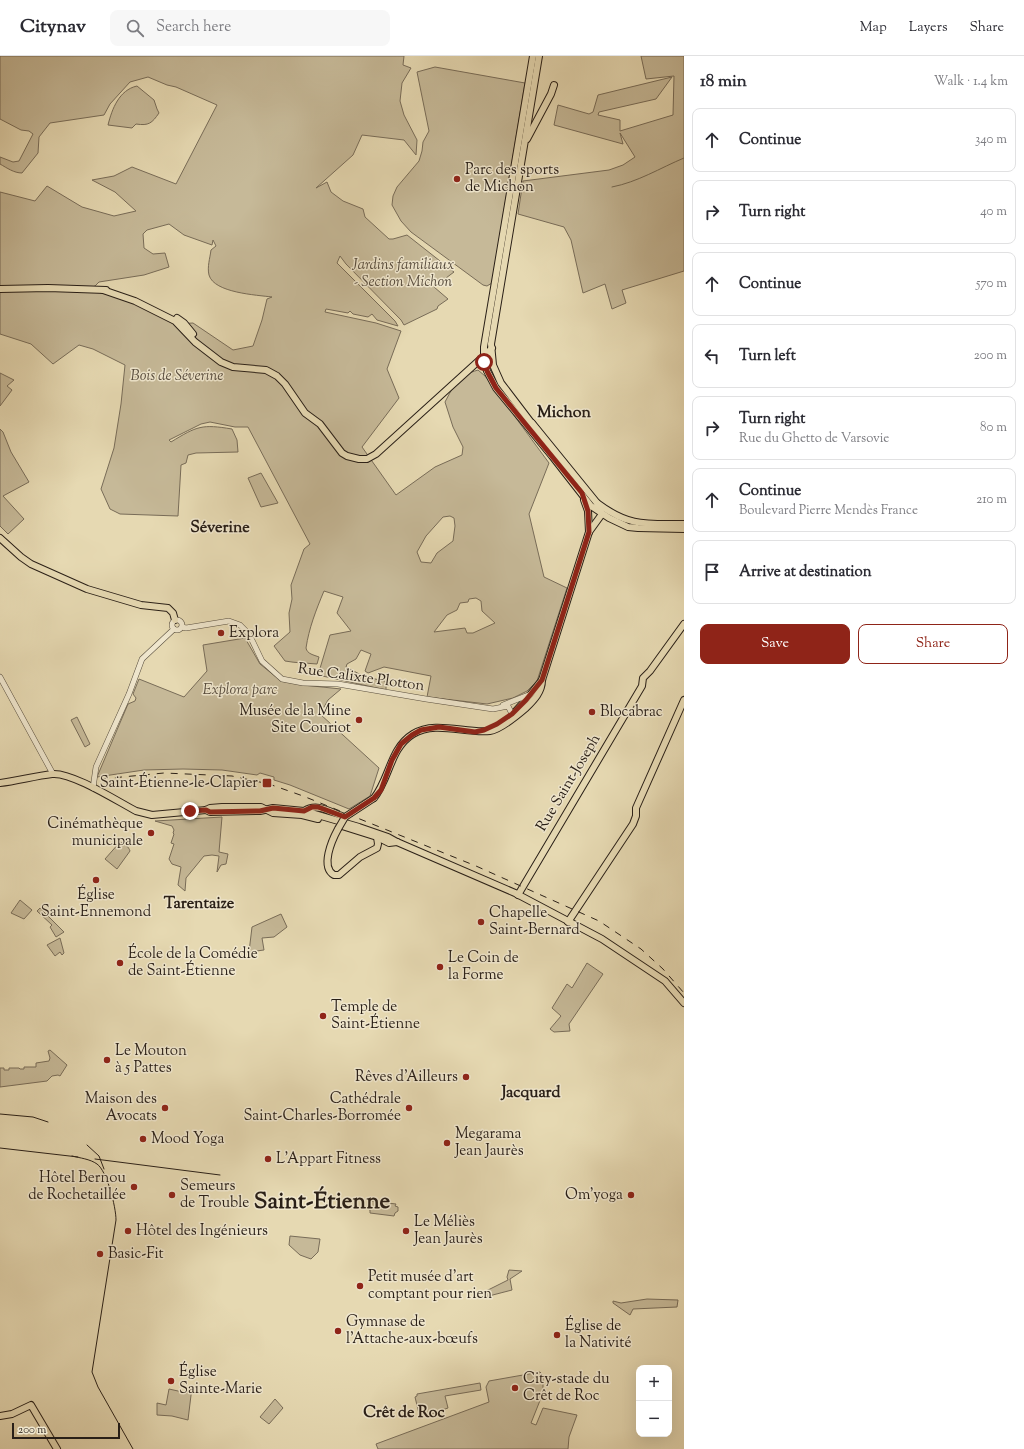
<!DOCTYPE html>
<meta charset="utf-8">
<style>
:root{--surface:#fff;--page:#f7f7f7;--text:#2b2b33;--muted:#7c7c81;--line:#e1e1e2;--accent:#8f2418}
body{margin:0;font-family:"Sorts Mill Goudy",serif;background:var(--page);color:var(--text)}
.controls{position:absolute;right:12px;bottom:12px;display:grid;overflow:hidden;border-radius:8px;box-shadow:0 4px 16px #0002}
.controls button{width:36px;height:36px;display:grid;place-items:center;padding:0;border:0;border-bottom:1px solid var(--line);background:var(--surface);color:var(--text);font:20px sans-serif}
.scale{position:absolute;left:12px;bottom:10px;width:108px;box-sizing:border-box;padding-left:4px;border:2px solid #291f17;border-top:0;font-size:11px;line-height:14px;white-space:nowrap;color:#291f17;-webkit-text-stroke:3px #efe6cd;paint-order:stroke}
.stop{position:absolute;width:12px;height:12px;margin:-9px;border:3px solid #8f2418;border-radius:50%;background:#fff}
.stop.end{background:#8f2418;border-color:#fff;box-shadow:0 1px 4px #0008}
.list{margin:0;padding:0;list-style:none}
h2{display:flex;justify-content:space-between;align-items:center;height:52px;margin:0;padding:0 16px;font-size:17px}
h2 small{font-size:13px;font-weight:400;color:var(--muted)}
.list li{display:grid;grid-template-columns:26px 1fr auto;gap:12px;align-items:center;box-sizing:border-box;height:64px;margin:0 8px 8px;padding:0 8px;border:1px solid var(--line);border-radius:8px}
.list b{display:block;font-size:15px;white-space:nowrap}
.list p{margin:0;font-size:13px;white-space:nowrap;color:var(--muted)}
.list em{font-size:13px;font-style:normal;color:var(--muted)}
.actions{display:flex;gap:8px;padding:12px 16px}
.actions a{flex:1;padding:9px 0;border:1px solid var(--accent);border-radius:8px;text-align:center;font-size:14px;color:var(--accent)}
.actions .main{background:var(--accent);color:#fff}
.icon{flex:none;width:22px;height:22px;fill:none;stroke:currentColor;stroke-width:2;stroke-linecap:round;stroke-linejoin:round}
.map{position:relative;flex:none;width:684px;height:1393px;overflow:hidden}
header{display:flex;align-items:center;gap:24px;box-sizing:border-box;height:56px;padding:0 20px;background:var(--surface);border-bottom:1px solid var(--line)}
header strong{font-size:19px}
nav{display:flex;gap:22px;margin-inline-start:auto;font-size:14px}
.search{width:280px;height:36px;background:var(--page);display:flex;align-items:center;gap:10px;box-sizing:border-box;padding:0 14px;border-radius:8px;color:var(--muted);font-size:15px}
main{display:flex}
aside{flex:1;background:var(--surface)}
.map>svg:first-child{display:block}
.green{fill:#c6b998;stroke:#786c58;fill-rule:evenodd}
.lines{fill:none;stroke-linecap:round;stroke-linejoin:round}
.stream{stroke:#746954;stroke-width:1}
.major-tunnel{stroke:#c0b493;stroke-width:6;stroke-dasharray:6 3;stroke-linecap:butt}
.minor-casing{stroke:#584e3e;stroke-width:6}
.major-casing{stroke:#291f17;stroke-width:8}
.minor{stroke:#efe6cd;stroke-width:5}
.major{stroke:#e6d9b2;stroke-width:6}
.tram{stroke:#291f17;stroke-width:1}
.rail{stroke:#291f17;stroke-width:1;stroke-dasharray:7 7;stroke-linecap:butt}
.major-bridge-casing{stroke:#291f17;stroke-width:8;stroke-linecap:butt}
.major-bridge{stroke:#e6d9b2;stroke-width:6}
.route{stroke:#8f2418;stroke-width:5}
.poi-dot{fill:#8f2418;stroke:#efe6cd;stroke-width:1.5}
.labels{text-anchor:middle;dominant-baseline:central;stroke-width:3;stroke-linejoin:round;paint-order:stroke}
.poi-label{font-size:15px;fill:#291f17;stroke:#efe6cd;text-anchor:start}
.park-label{font-size:15px;font-style:italic;fill:#584d3e;stroke:#efe6cd}
.street-label{font-size:15px;fill:#291f17;stroke:#efe6cd}
.neighbourhood-label{font-size:16px;font-weight:bold;fill:#291f17;stroke:#efe6cd}
.town-label{font-size:23px;font-weight:bold;fill:#291f17;stroke:#efe6cd}
</style>
<header>
<strong>Citynav</strong>
<div class="search"><svg class="icon" aria-label="search" viewBox="0 0 24 24"><circle cx="10" cy="10" r="6"/><path d="M15 15l6 6"/></svg>Search here</div>
<nav><a>Map</a><a>Layers</a><a>Share</a></nav>
</header>
<main>
<div class="map">
<svg width="684" height="1393" viewBox="0 0 684 1393">
<rect width="100%" height="100%" fill="#e6d9b2"/>
<filter id="stains"><feTurbulence type="fractalNoise" baseFrequency=".005" numOctaves="4"/><feColorMatrix values="0 0 0 0 .2 0 0 0 0 .09 0 0 0 0 .02 0 0 0 .5 -.17"/></filter>
<radialGradient id="worn" r=".72"><stop offset=".6" stop-color="#630" stop-opacity="0"/><stop offset="1" stop-color="#630" stop-opacity=".3"/></radialGradient>
<g class="green">
<path d="M0,0h404l-1,9 8,3 -9,15 -2,18 4,14 13,25 -1,15 -12,-15 -42,-5 -9,20 -37,33 11,-6 4,10 12,9 20,8 2,8 24,22h4l14,-4 47,37 -20,15 14,12 -10,7 -1,3 -33,16 -3,-5 -55,-56 -6,-8 -3,7 58,58 3,5 -21,-6 -5,-6 -4,3 -15,-3 -3,-3 -2,2 -22,-4 -1,3 51,11 25,8 -14,38 12,29 -37,49 34,48 39,-28 27,-12 1,-8 -10,-20 -8,-25c9,-17 13,-26 33,-32l7,6 64,87 -20,51 15,63 23,11 -30,93 -10,10 -14,7 -26,6 -60,-7 4,-21 -47,-9 -16,6 -3,-2 6,-17 -10,-4 -5,9 -9,5 -1,3 19,10 20,4 1,2v7l-68,-15 12,-40 21,-4 -14,-18 6,-16 -19,-6c-8,19 -15,37 -18,57 1,6 8,7 13,9l-2,7c-11,-1 -21,-1 -32,-3l-11,-15 16,-14 -1,-19 3,-14 -1,-14 13,-36 6,-5 -62,-117h-13l-25,-5 -9,2 -32,16 2,2c26,-16 31,-18 61,-13l5,11 1,12 -42,1 -8,2 -2,8 -5,2 -3,51 -58,-2 -10,-5 -9,-20 13,-41 7,-44 4,-39 -32,-16 -14,-4 -26,19 -22,-20 -31,-10v-43l63,-1 33,1 36,11 42,22 19,-1 40,27 20,-4 9,-26 5,-21 5,-2c-15,-2 -58,-4 -63,-22 -2,-8 1,-17 2,-25l5,-4 -3,-6 -1,5 -28,-10 -15,-11 -22,6 -4,4 1,14 9,6 12,-1 4,14 -25,8 -45,7 -4,4 -3,1h-92v-95l35,9 12,-15 35,21 32,9 22,-5 -21,-19 -23,-12 22,-4 18,-9 44,17 41,-79 -41,-18 -9,-2 -19,-8 -18,5 -20,22 -6,11 -54,8 -11,14 -1,16 -16,20c-8,0 -15,-5 -22,-9v-7l13,5 6,-1 14,-27 -4,-3 -8,-1 -21,-11zM450,460l4,2 1,8 -2,15 -16,12 -6,10 -10,-1 -4,-10 9,-16 17,-19zM476,542l5,3 1,10 13,12 -22,10h-6l-2,-5 -31,4 13,-17 10,-5 3,-7 8,-1 1,-3z"/>
<path d="M641,0h43v215l-62,19 4,13 -14,6 -7,-25 -22,9 -12,-53 -7,-13 -46,-13 5,-33 86,-11 14,-5 12,-8 -15,-24 3,11 -69,-19 4,-20 31,9 4,-2 5,-17 74,-18 -16,22 -57,13 -1,3 22,5v11l53,-16 1,-39 -28,3z"/>
<path d="M435,11l90,16 -33,200 -5,3 -4,-1 -72,-53 -10,-11 -9,-16 1,-9 4,-9 22,-26 3,-10 1,-9 6,-11 -12,-59z"/>
<path d="M137,30l17,14 3,9 2,4c-7,10 -10,13 -23,11l-4,4 -24,-3c4,-16 11,-35 29,-39z"/>
<path d="M0,317l14,7 -7,6 5,4 -12,16z"/>
<path d="M0,373l3,3 8,20 18,30 -26,14 21,23 -16,15 -8,-8z"/>
<path d="M261,417l17,30 -17,4 -13,-29z"/>
<path d="M245,582l15,26 21,17 22,4 38,4 -13,11 -8,14 59,54 -9,28 -21,13 -59,-24 -16,-5v-3l-14,-4 -3,2 -35,-5 -39,-1 -39,1 -47,7 31,-73 7,-3 1,-3 -3,-4 6,-15 45,18 23,-26 -4,-26z"/>
<path d="M77,661l13,27 -5,3 -14,-27z"/>
<path d="M222,761l-3,35 9,2 -2,10 -5,1 -4,7 2,-16 -7,-1 -8,1 -18,22 -1,13 -7,-6 3,-18 -9,-3 -3,-5 5,-15 -3,-1 3,-9 -1,-1 1,-3 -2,-4 -17,-5z"/>
<path d="M120,786c4,1 9,5 10,9l-13,18 -12,-10z"/>
<path d="M20,844l12,10 -8,9 -13,-6z"/>
<path d="M40,852l24,24 -8,5 -6,-10 2,-2 -15,-14z"/>
<path d="M281,858l6,13 -13,10 -12,1 2,12 -15,2 3,-25z"/>
<path d="M60,882l4,15 -2,2 -2,-3 -5,4 -8,-11z"/>
<path d="M587,907l16,11 -34,50 1,7 -16,1 -4,-3 11,-13 -9,-8 15,-24 5,4z"/>
<path d="M50,994l17,15 -7,11 -2,-1 -6,1 -5,5 -47,6v-19h4v2h5v-2h10l1,1h4v-2h12v-4l13,-2 1,-3 -2,-7z"/>
<path d="M371,1145l25,3 -1,2 3,1v4l-3,2 -1,3 -24,-3v-3l-2,-1 -1,-3 4,-3z"/>
<path d="M290,1180l30,3 -2,13 -7,7 -11,-4 -11,-10z"/>
<path d="M509,1214l13,1 -12,8 2,11 -27,7 -1,-3h1l1,-3 22,-11 -1,-3z"/>
<path d="M647,1243l31,1 -1,7 -44,2 -3,6 -17,-12v-2l8,2z"/>
<path d="M540,1316l3,3v18l-12,30 5,2 7,-17 34,7 -8,22 -1,12h-190l-2,-5 113,-42 -3,-15 3,-6z"/>
<path d="M480,1327l1,7 -36,6 3,12 -28,10 -5,-21 2,-1v-2z"/>
<path d="M189,1331h3l-4,33 -16,-4 -15,-1v-12l9,2 3,-16 18,4z"/>
<path d="M275,1343l8,9 -14,16 -9,-7z"/>
</g>
<g class="lines">
<path class="stream" d="M612,131c26,-5 48,-19 72,-29"/>
<path class="major-tunnel" d="M488,286l1,20"/>
<g class="minor-casing">
<g id="minor">
<circle cx="177" cy="569" r="5"/>
<path d="M182,571l4,1 43,-7 11,4 9,9 13,27 20,18 21,4 35,1 88,15 67,10 15,-3 4,8"/>
<path d="M0,621l53,97"/>
<path d="M503,649l28,-11"/>
<path d="M93,732l3,-21 33,-73 13,-35 32,-30"/>
</g>
</g>
<g class="major-casing">
<g id="major">
<path d="M533,0l-49,291v15l3,9 9,17 56,68 39,50 18,12 19,9 10,1 46,1"/>
<path d="M527,83l24,-45 3,-9"/>
<path d="M0,233l48,-1 58,2"/>
<path d="M103,234l32,11 40,20 20,21 26,20 12,5 33,3 11,6 8,8 20,29 15,11 22,29 5,3 12,3h8l9,-5 108,-98 8,-8"/>
<path d="M177,262l7,5 9,11"/>
<path d="M532,367l65,80c32,24 49,21 87,21"/>
<path d="M533,369l-32,-42 -8,-18 -2,-21 48,-288"/>
<path d="M584,444l4,11 1,21"/>
<path d="M0,482l21,19 10,7 56,25 54,16 27,3 5,5 2,7"/>
<path d="M515,656l11,-12 16,-20"/>
<path d="M0,727c17,-2 35,-7 52,-9 20,-2 65,27 84,37l16,4 54,-5 4,-2 12,-1h39l12,6 29,2 16,4"/>
<path d="M374,742c16,-20 16,-50 39,-64 22,-14 53,0 77,-3 10,-1 29,-17 36,-23 8,-8 16,-16 16,-28l47,-148 13,-18 -5,-11"/>
<path d="M206,754l4,2 50,-1 13,-3 31,3 55,16 29,10 9,5 118,51 87,46 63,42 19,22"/>
<path d="M304,755c14,-9 27,2 41,6"/>
<path d="M342,770l35,11 12,6 8,-1"/>
<path d="M338,773c-6,11 -18,38 -4,46h5l21,-18 17,-9 1,-4 -1,-7"/>
<path d="M518,839l124,-209 1,-8 7,-7 34,-47"/>
<path d="M568,866l65,-98 3,-8v-8l48,-108"/>
<path d="M0,1360l12,-2 19,-9 26,44"/>
</g>
</g>
<use href="#minor" class="minor"/>
<use href="#major" class="major"/>
<g class="tram">
<path d="M0,1058l33,3 15,5"/>
<path d="M87,1089l12,11 5,13"/>
<path d="M0,1092l78,9"/>
<path d="M72,1100c8,2 18,3 25,8 10,7 19,43 19,56l-24,152 6,15 35,62"/>
<path d="M95,1103l125,16"/>
</g>
<path class="rail" d="M101,723l63,-6 68,3 37,8 34,12 173,70 123,55 42,28 22,20 21,24"/>
<g class="major-bridge-casing">
<path id="major-bridge" d="M338,773l7,-12 29,-19"/>
</g>
<use href="#major-bridge" class="major-bridge"/>
</g>
<g class="lines">
<path class="route" d="M190,755l16,-1 4,2 50,-1 13,-3 31,3 8,-4h6l27,10 29,-19 7,-8 11,-30 9,-16 11,-9 9,-5 18,-3 36,5 9,-2 13,-6 15,-10 14,-14 16,-20 47,-148 -1,-21 -6,-18 -86,-105 -9,-17 -3,-9"/>
</g>
<g class="poi-dot">
<circle cx="457" cy="123" r="4"/>
<circle cx="221" cy="577" r="4"/>
<circle cx="592" cy="656" r="4"/>
<circle cx="359" cy="664" r="4"/>
<rect x="262" y="722" width="10" height="10" rx="2"/>
<circle cx="151" cy="777" r="4"/>
<circle cx="96" cy="824" r="4"/>
<circle cx="481" cy="866" r="4"/>
<circle cx="120" cy="907" r="4"/>
<circle cx="440" cy="911" r="4"/>
<circle cx="323" cy="960" r="4"/>
<circle cx="107" cy="1004" r="4"/>
<circle cx="466" cy="1021" r="4"/>
<circle cx="165" cy="1052" r="4"/>
<circle cx="409" cy="1052" r="4"/>
<circle cx="143" cy="1083" r="4"/>
<circle cx="447" cy="1087" r="4"/>
<circle cx="268" cy="1103" r="4"/>
<circle cx="134" cy="1131" r="4"/>
<circle cx="172" cy="1139" r="4"/>
<circle cx="631" cy="1139" r="4"/>
<circle cx="128" cy="1175" r="4"/>
<circle cx="406" cy="1175" r="4"/>
<circle cx="100" cy="1198" r="4"/>
<circle cx="360" cy="1230" r="4"/>
<circle cx="338" cy="1275" r="4"/>
<circle cx="557" cy="1279" r="4"/>
<circle cx="171" cy="1325" r="4"/>
<circle cx="515" cy="1332" r="4"/>
</g>
<g class="labels">
<g class="poi-label">
<text x="465" y="114">Parc des sports<tspan x="465" dy="17">de Michon</tspan></text>
<text x="229" y="577">Explora</text>
<text x="351" y="655" text-anchor="end">Musée de la Mine<tspan x="351" dy="17">Site Couriot</tspan></text>
<text x="600" y="656">Blocabrac</text>
<text x="258" y="727" text-anchor="end">Saint-Étienne-le-Clapier</text>
<text x="143" y="768" text-anchor="end">Cinémathèque<tspan x="143" dy="17">municipale</tspan></text>
<text x="96" y="839" text-anchor="middle">Église<tspan x="96" dy="17">Saint-Ennemond</tspan></text>
<text x="489" y="857">Chapelle<tspan x="489" dy="17">Saint-Bernard</tspan></text>
<text x="128" y="898">École de la Comédie<tspan x="128" dy="17">de Saint-Étienne</tspan></text>
<text x="448" y="902">Le Coin de<tspan x="448" dy="17">la Forme</tspan></text>
<text x="331" y="951">Temple de<tspan x="331" dy="17">Saint-Étienne</tspan></text>
<text x="115" y="995">Le Mouton<tspan x="115" dy="17">à 5 Pattes</tspan></text>
<text x="458" y="1021" text-anchor="end">Rêves d'Ailleurs</text>
<text x="157" y="1043" text-anchor="end">Maison des<tspan x="157" dy="17">Avocats</tspan></text>
<text x="401" y="1043" text-anchor="end">Cathédrale<tspan x="401" dy="17">Saint-Charles-Borromée</tspan></text>
<text x="455" y="1078">Megarama<tspan x="455" dy="17">Jean Jaurès</tspan></text>
<text x="151" y="1083">Mood Yoga</text>
<text x="276" y="1103">L'Appart Fitness</text>
<text x="126" y="1122" text-anchor="end">Hôtel Bernou<tspan x="126" dy="17">de Rochetaillée</tspan></text>
<text x="180" y="1130">Semeurs<tspan x="180" dy="17">de Trouble</tspan></text>
<text x="623" y="1139" text-anchor="end">Om'yoga</text>
<text x="414" y="1166">Le Méliès<tspan x="414" dy="17">Jean Jaurès</tspan></text>
<text x="136" y="1175">Hôtel des Ingénieurs</text>
<text x="108" y="1198">Basic-Fit</text>
<text x="368" y="1221">Petit musée d'art<tspan x="368" dy="17">comptant pour rien</tspan></text>
<text x="346" y="1266">Gymnase de<tspan x="346" dy="17">l'Attache-aux-bœufs</tspan></text>
<text x="565" y="1270">Église de<tspan x="565" dy="17">la Nativité</tspan></text>
<text x="179" y="1316">Église<tspan x="179" dy="17">Sainte-Marie</tspan></text>
<text x="523" y="1323">City-stade du<tspan x="523" dy="17">Crêt de Roc</tspan></text>
</g>
<g class="park-label">
<text x="403" y="209">Jardins familiaux<tspan x="403" dy="17">- Section Michon</tspan></text>
<text x="177" y="320">Bois de Séverine</text>
<text x="240" y="634">Explora parc</text>
</g>
<g class="street-label">
<text transform="translate(361 622) rotate(8)">Rue Calixte Plotton</text>
<text transform="translate(569 727) rotate(-59)">Rue Saint-Joseph</text>
</g>
<g class="neighbourhood-label">
<text x="564" y="357">Michon</text>
<text x="220" y="472">Séverine</text>
<text x="199" y="848">Tarentaize</text>
<text x="531" y="1037">Jacquard</text>
<text x="404" y="1357">Crêt de Roc</text>
</g>
<g class="town-label">
<text x="322" y="1146">Saint-Étienne</text>
</g>
</g>
<rect width="100%" height="100%" filter="url(#stains)"/>
<rect width="100%" height="100%" fill="url(#worn)"/>
</svg>
<div class="controls">
<button>+</button>
<button>−</button>
</div>
<div class="scale">200 m</div>
<div class="stop" style="left:484px;top:306px"></div>
<div class="stop end" style="left:190px;top:755px"></div>
</div>
<aside>
<h2>18 min<small>Walk · 1.4 km</small></h2>
<ul class="list">
<li><svg class="icon" aria-label="ahead" viewBox="0 0 24 24"><path d="M12 20V5M6 11l6-6 6 6"/></svg><div><b>Continue</b></div><em>340 m</em></li>
<li><svg class="icon" aria-label="right" viewBox="0 0 24 24"><path d="M7 20v-9h11M14 6l5 5-5 5"/></svg><div><b>Turn right</b></div><em>40 m</em></li>
<li><svg class="icon" aria-label="ahead" viewBox="0 0 24 24"><path d="M12 20V5M6 11l6-6 6 6"/></svg><div><b>Continue</b></div><em>570 m</em></li>
<li><svg class="icon" aria-label="left" viewBox="0 0 24 24"><path d="M17 20v-9H6M10 6l-5 5 5 5"/></svg><div><b>Turn left</b></div><em>200 m</em></li>
<li><svg class="icon" aria-label="right" viewBox="0 0 24 24"><path d="M7 20v-9h11M14 6l5 5-5 5"/></svg><div><b>Turn right</b><p>Rue du Ghetto de Varsovie</p></div><em>80 m</em></li>
<li><svg class="icon" aria-label="ahead" viewBox="0 0 24 24"><path d="M12 20V5M6 11l6-6 6 6"/></svg><div><b>Continue</b><p>Boulevard Pierre Mendès France</p></div><em>210 m</em></li>
<li><svg class="icon" aria-label="arrive" viewBox="0 0 24 24"><path d="M6 21V4h12l-3 4 3 4H6"/></svg><div><b>Arrive at destination</b></div></li>
</ul>
<div class="actions"><a class="main">Save</a><a>Share</a></div>
</aside>
</main>
